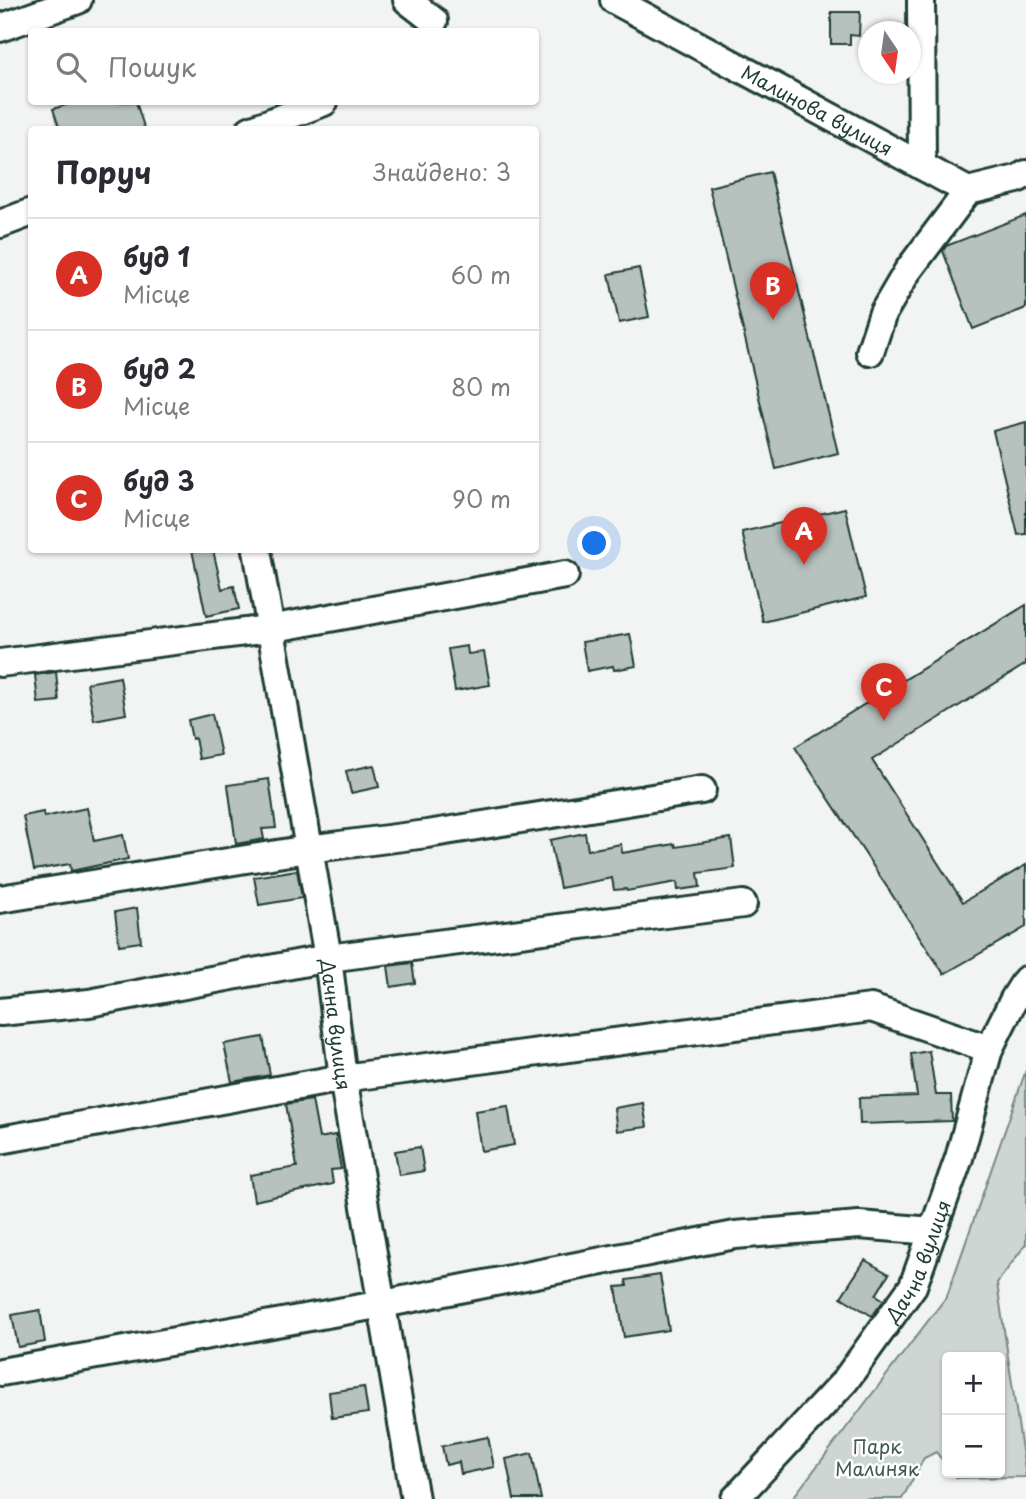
<!DOCTYPE html>
<html lang="uk">
<meta charset="utf-8">
<style>
:root{--surface:#fff;--page:#f2f2f3;--text:#2b2b33;--muted:#7c7c81;--line:#e1e1e2;--accent:#d93025}
body{margin:0;font-family:"Playpen Sans",sans-serif;background:var(--page);color:var(--text)}
.controls{position:absolute;right:21px;bottom:21px;display:grid;overflow:hidden;border-radius:7px;box-shadow:0 2px 5px #0004}
.controls button{width:63px;height:63px;display:grid;place-items:center;padding:0;border:0;border-bottom:2px solid var(--line);background:var(--surface);color:var(--text);font:35px sans-serif}
.compass{position:absolute;left:858px;top:21px;width:63px;height:63px;border-radius:50%;background:var(--surface);box-shadow:0 2px 5px #0004;rotate:167deg}
.you{position:absolute;left:595px;top:544px;width:24px;height:24px;margin:-18px;border:5px solid #fff;border-radius:50%;background:#1a73e8;box-shadow:0 0 0 10px #1a73e833}
.badge{display:grid;place-items:center;width:46px;height:46px;border-radius:50%;background:var(--accent);color:#fff;font-size:23px;font-weight:700}
.pin{position:absolute;translate:-50% -58px;filter:drop-shadow(0 2px 4px #0008)}
.pin::after{content:'';position:absolute;top:37px;width:24px;height:21px;background:inherit;clip-path:polygon(0 0,100% 0,50% 100%)}
.list{margin:0;padding:0;list-style:none}
h2{display:flex;justify-content:space-between;align-items:center;height:91px;margin:0;padding:0 28px;font-size:30px}
h2 small{font-size:23px;font-weight:400;color:var(--muted)}
.list li{display:grid;grid-template-columns:46px 1fr auto;gap:21px;align-items:center;box-sizing:border-box;height:112px;padding:0 28px;border-top:2px solid var(--line)}
.list b{display:block;font-size:26px;white-space:nowrap}
.list p{margin:0;font-size:23px;white-space:nowrap;color:var(--muted)}
.list em{font-size:23px;font-style:normal;color:var(--muted)}
.icon{flex:none;width:38px;height:38px;fill:none;stroke:currentColor;stroke-width:2;stroke-linecap:round;stroke-linejoin:round}
.map{position:relative;flex:none;width:1026px;height:1499px;overflow:hidden}
.search{position:absolute;background:var(--surface);box-shadow:0 2px 5px #0004;left:28px;top:28px;width:511px;height:77px;display:flex;align-items:center;gap:18px;box-sizing:border-box;padding:0 24px;border-radius:7px;color:var(--muted);font-size:26px}
.panel{position:absolute;background:var(--surface);box-shadow:0 2px 5px #0004;left:28px;top:126px;width:511px;height:427px;border-radius:7px}
.map>svg:first-child{display:block}
.green{fill:#ced5d3;stroke:#768984;stroke-width:2}
.building{fill:#b7c1bd;stroke:#1f3d34;stroke-width:2}
.lines{fill:none;stroke-linecap:round;stroke-linejoin:round}
.minor-casing{stroke:#1f3d34;stroke-width:32}
.minor{stroke:#fff;stroke-width:26}
.labels{text-anchor:middle;dominant-baseline:central;stroke-width:5;stroke-linejoin:round;paint-order:stroke}
.street-label{font-size:19px;fill:#1f3d34;stroke:#fff}
.park-label{font-size:19px;fill:#425b54;stroke:#fff}
</style>
<div class="map">
<svg width="1026" height="1499" viewBox="0 0 1026 1499">
<rect width="100%" height="100%" fill="#f2f3f3"/>
<filter id="ink" filterUnits="userSpaceOnUse"><feTurbulence type="fractalNoise" baseFrequency=".0143" numOctaves="2"/><feDisplacementMap in="SourceGraphic" scale="14" xChannelSelector="R" yChannelSelector="G"/><feConvolveMatrix kernelMatrix="1 2 1 2 8 2 1 2 1" color-interpolation-filters="sRGB"/></filter>
<g filter="url(#ink)">
<path class="green" d="M1026,1070v174l-29,39 29,194 -69,1 -4,-5h47v-116h-53v109l-11,-14 -12,6 -22,41h-110l155,-203z"/>
<g class="building">
<path d="M831,12h29l-1,24 -9,-1v9h-19z"/>
<path d="M75,102h61l9,28h-85l-7,-21z"/>
<path d="M770,172l68,281 -62,16 -67,-282z"/>
<path d="M1026,215v93l-53,21 -30,-78 3,-5z"/>
<path d="M639,268l10,49 -30,6 -10,-49z"/>
<path d="M1026,422v112l-8,1 -25,-104z"/>
<path d="M845,508l21,89 -103,25 -21,-90z"/>
<path d="M192,550h21l9,39 12,-3 5,23 -33,7z"/>
<path d="M1026,605v59l-154,96 91,142 63,-37v62l-82,47 -149,-227z"/>
<path d="M630,634l6,32 -22,4 -1,-4 -26,5 -5,-29z"/>
<path d="M467,646l1,8 16,-2 6,33 -35,6 -7,-42z"/>
<path d="M56,672l3,29 -21,2 -3,-28z"/>
<path d="M120,677l6,37 -32,6 -7,-37z"/>
<path d="M212,714l9,41 -22,4 -4,-21 -3,1 -4,-19z"/>
<path d="M374,765l5,22 -28,6 -5,-22z"/>
<path d="M269,779l7,49 -14,1 2,10 -28,5 -8,-59z"/>
<path d="M87,808l7,33 29,-6 5,24 -57,12 -1,-7 -36,6 -11,-54 20,-4 1,5z"/>
<path d="M585,833l3,17 33,-6 1,9 53,-9 1,3 55,-9 4,30 -37,5 2,14 -22,3 -1,-8 -50,9 -1,-2 -12,1 -2,-12 -52,10 -10,-48z"/>
<path d="M297,870l5,28 -43,7 -5,-28z"/>
<path d="M137,908l4,34 -22,3 -4,-33z"/>
<path d="M412,963l3,20 -24,4 -3,-21z"/>
<path d="M263,1037l7,38 -38,7 -8,-38z"/>
<path d="M929,1051l7,44h15l1,26 -92,3 -1,-26 58,-2 -6,-42z"/>
<path d="M312,1100l7,38 16,-3 6,34 -10,1 2,14 -79,17 -4,-26 47,-8 -11,-63z"/>
<path d="M643,1103l4,24 -30,4 -3,-23z"/>
<path d="M508,1106l6,39 -33,6 -6,-40z"/>
<path d="M420,1147l4,24 -25,4 -4,-24z"/>
<path d="M865,1260l24,14 -13,21 8,5 -12,16 -31,-19z"/>
<path d="M660,1275l9,55 -45,7 -8,-50 11,-1 -1,-6z"/>
<path d="M40,1310l5,32 -27,5 -6,-32z"/>
<path d="M364,1387l4,26 -36,5 -3,-26z"/>
<path d="M488,1437l6,30 -33,7 -2,-12 -13,3 -4,-19z"/>
<path d="M532,1453l9,46h-27l-8,-40z"/>
</g>
<g class="lines">
<g class="minor-casing">
<g id="minor">
<path d="M407,0l27,21"/>
<path id="s1" d="M614,0l354,191 49,-12 9,-5"/>
<path d="M921,0l1,166"/>
<path d="M0,28l78,-28"/>
<path d="M250,130l74,-28"/>
<path d="M0,224l32,-12"/>
<path d="M870,352l13,-39 24,-41 61,-81"/>
<path id="s2" d="M257,550l71,408 15,120 72,421"/>
<path d="M0,663l269,-34 296,-54"/>
<path d="M0,899l308,-50 119,-15 275,-44"/>
<path d="M0,1012l89,-9 239,-45 415,-54"/>
<path d="M0,1140l343,-62 528,-70 118,41"/>
<path d="M1,1372l382,-68 352,-69 124,-10 74,6"/>
<path id="s3" d="M735,1499l110,-118 68,-95 46,-128 30,-109 25,-50 12,-19"/>
</g>
</g>
<use href="#minor" class="minor"/>
</g>
</g>
<g class="labels">
<g class="street-label">
<text stroke="none"><textPath href="#s1" startOffset="231">Малинова вулиця</textPath></text>
<text stroke="none"><textPath href="#s2" startOffset="481">Дачна вулиця</textPath></text>
<text stroke="none"><textPath href="#s3" startOffset="303">Дачна вулиця</textPath></text>
</g>
<g class="park-label">
<text x="877" y="1446">Парк<tspan x="877" dy="22">Малиняк</tspan></text>
</g>
</g>
</svg>
<div class="controls">
<button>+</button>
<button>−</button>
</div>
<svg class="compass" viewBox="-18 -18 36 36"><path d="M0-13l5 13h-10z" fill="#e53935"/><path d="M0 13l5-13h-10z" fill="#7c7c81"/></svg>
<div class="you"></div>
<div class="pin badge" style="left:804px;top:565px">A</div>
<div class="pin badge" style="left:773px;top:320px">B</div>
<div class="pin badge" style="left:884px;top:721px">C</div>
<div class="search"><svg class="icon" aria-label="search" viewBox="0 0 24 24"><circle cx="10" cy="10" r="6"/><path d="M15 15l6 6"/></svg>Пошук</div>
<section class="panel">
<h2>Поруч<small>Знайдено: 3</small></h2>
<ul class="list">
<li><span class="badge">A</span><div><b>буд 1</b><p>Місце</p></div><em>60 m</em></li>
<li><span class="badge">B</span><div><b>буд 2</b><p>Місце</p></div><em>80 m</em></li>
<li><span class="badge">C</span><div><b>буд 3</b><p>Місце</p></div><em>90 m</em></li>
</ul>
</section>
</div>
